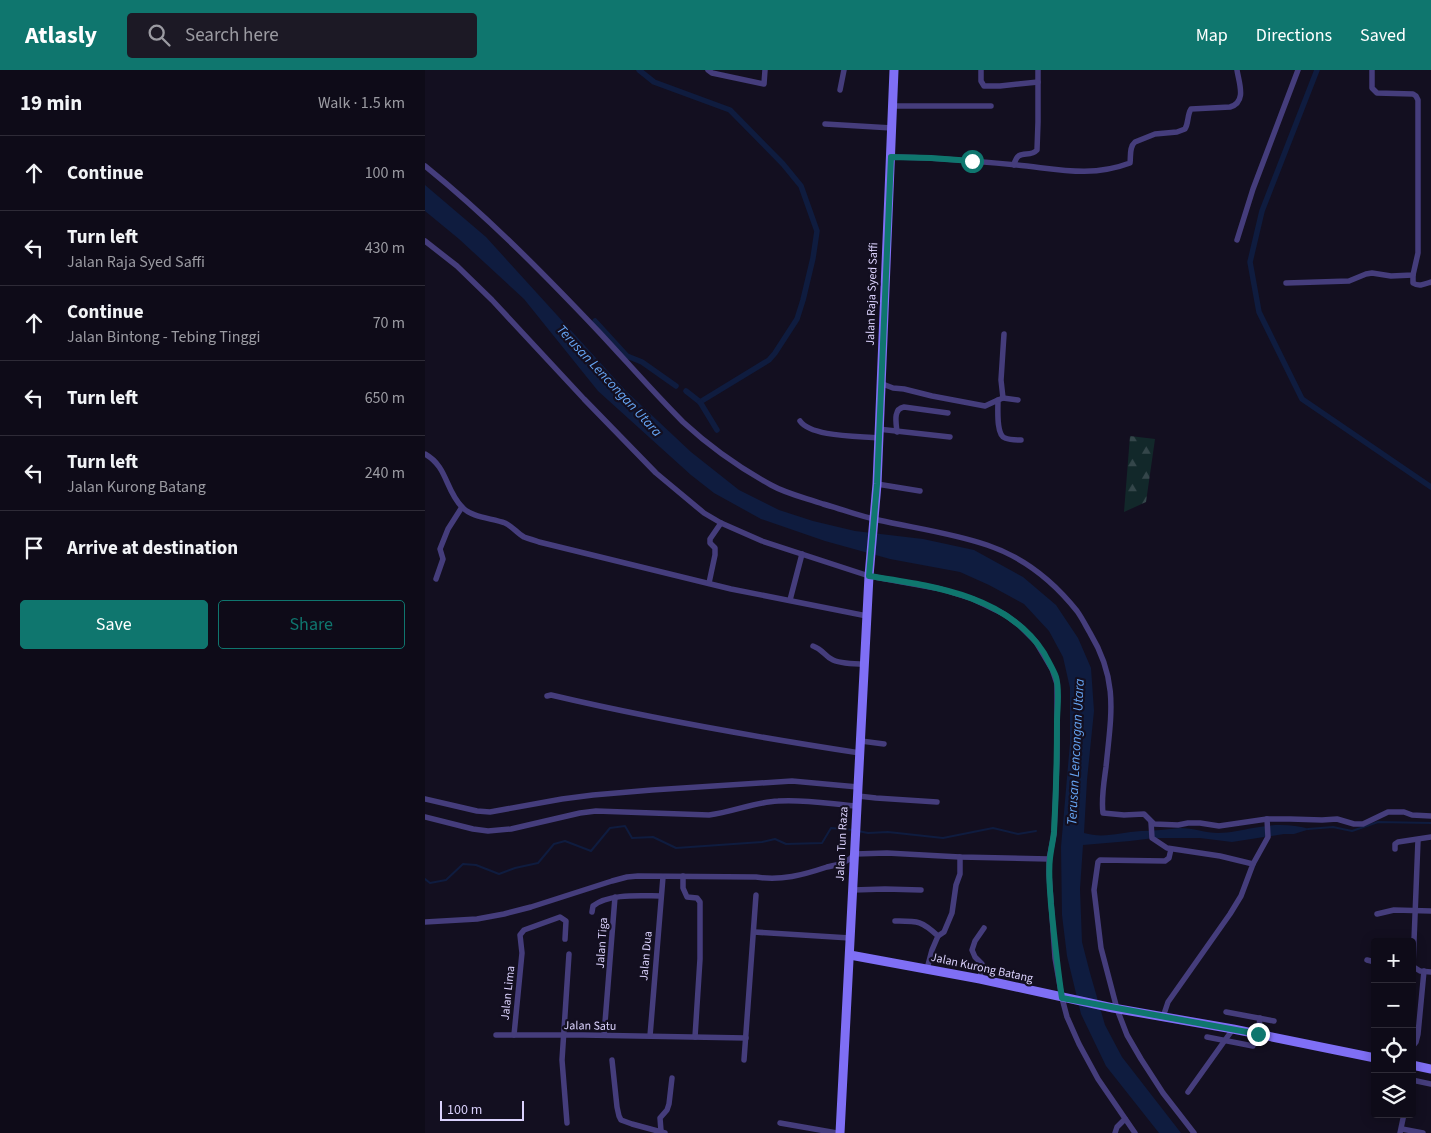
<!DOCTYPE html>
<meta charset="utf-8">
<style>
:root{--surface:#0e0b18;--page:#1c1925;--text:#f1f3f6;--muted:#9b9ba2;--line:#2e2b37;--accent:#0f766e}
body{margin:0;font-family:"Source Sans 3",sans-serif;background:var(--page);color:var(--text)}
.controls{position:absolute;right:15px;bottom:15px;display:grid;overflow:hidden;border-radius:5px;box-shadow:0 2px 12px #0003}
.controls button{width:45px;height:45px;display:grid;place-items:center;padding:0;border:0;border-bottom:1px solid var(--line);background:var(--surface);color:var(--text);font:25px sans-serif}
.scale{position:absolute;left:15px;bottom:12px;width:84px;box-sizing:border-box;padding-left:5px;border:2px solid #dad1fc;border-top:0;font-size:14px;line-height:18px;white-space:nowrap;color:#dad1fc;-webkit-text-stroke:4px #130f20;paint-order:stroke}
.stop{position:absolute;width:15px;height:15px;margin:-11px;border:4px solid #0f766e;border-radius:50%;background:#fff}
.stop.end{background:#0f766e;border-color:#fff;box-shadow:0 1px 5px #0008}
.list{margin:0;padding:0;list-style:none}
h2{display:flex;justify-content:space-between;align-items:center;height:65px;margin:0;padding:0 20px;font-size:21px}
h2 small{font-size:16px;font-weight:400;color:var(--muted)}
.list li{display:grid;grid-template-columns:32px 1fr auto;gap:15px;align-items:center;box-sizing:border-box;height:75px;padding:0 20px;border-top:1px solid var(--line)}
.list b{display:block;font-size:19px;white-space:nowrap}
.list p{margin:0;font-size:16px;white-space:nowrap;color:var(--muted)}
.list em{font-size:16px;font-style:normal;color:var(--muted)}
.actions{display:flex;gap:10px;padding:15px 20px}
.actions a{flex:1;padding:11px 0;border:1px solid var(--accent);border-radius:5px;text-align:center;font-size:18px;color:var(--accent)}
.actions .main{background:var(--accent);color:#fff}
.icon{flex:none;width:28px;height:28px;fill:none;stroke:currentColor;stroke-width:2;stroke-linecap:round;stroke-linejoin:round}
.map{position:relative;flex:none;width:1006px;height:1063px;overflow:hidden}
header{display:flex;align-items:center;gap:30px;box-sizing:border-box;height:70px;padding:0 25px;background:var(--accent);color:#fff}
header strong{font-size:24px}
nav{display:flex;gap:28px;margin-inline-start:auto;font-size:18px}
.search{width:350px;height:45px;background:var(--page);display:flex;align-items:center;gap:12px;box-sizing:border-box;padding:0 18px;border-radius:5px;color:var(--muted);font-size:19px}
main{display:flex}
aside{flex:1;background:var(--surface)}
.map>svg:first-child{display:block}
.forest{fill:url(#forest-firs)}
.water{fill:#0f1c3f}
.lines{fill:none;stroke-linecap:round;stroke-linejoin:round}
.stream{stroke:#0f1c3f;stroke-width:2}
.canal{stroke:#0f1c3f;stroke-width:5.5}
.street{stroke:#453d7c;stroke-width:5.5}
.secondary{stroke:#7f6ff5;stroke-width:9}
.route{stroke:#0f766e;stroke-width:6}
.labels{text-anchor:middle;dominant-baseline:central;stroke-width:4.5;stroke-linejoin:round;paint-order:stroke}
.street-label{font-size:12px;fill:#dad1fc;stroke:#130f20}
.water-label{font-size:14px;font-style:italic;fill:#66a5f4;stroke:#130f20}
</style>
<header>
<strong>Atlasly</strong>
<div class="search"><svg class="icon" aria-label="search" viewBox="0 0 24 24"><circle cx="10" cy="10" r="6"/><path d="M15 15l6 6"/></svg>Search here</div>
<nav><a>Map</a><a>Directions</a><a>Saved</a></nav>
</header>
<main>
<aside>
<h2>19 min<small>Walk · 1.5 km</small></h2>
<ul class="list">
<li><svg class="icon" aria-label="ahead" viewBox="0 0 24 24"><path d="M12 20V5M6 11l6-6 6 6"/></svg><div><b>Continue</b></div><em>100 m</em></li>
<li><svg class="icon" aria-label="left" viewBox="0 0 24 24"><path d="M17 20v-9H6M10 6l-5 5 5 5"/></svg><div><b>Turn left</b><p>Jalan Raja Syed Saffi</p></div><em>430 m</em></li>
<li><svg class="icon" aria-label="ahead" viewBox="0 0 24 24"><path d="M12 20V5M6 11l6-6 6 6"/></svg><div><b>Continue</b><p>Jalan Bintong - Tebing Tinggi</p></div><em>70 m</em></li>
<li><svg class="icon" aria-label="left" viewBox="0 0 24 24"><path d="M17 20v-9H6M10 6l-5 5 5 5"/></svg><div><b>Turn left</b></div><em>650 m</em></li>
<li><svg class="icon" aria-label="left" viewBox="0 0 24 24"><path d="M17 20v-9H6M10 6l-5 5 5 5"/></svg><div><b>Turn left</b><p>Jalan Kurong Batang</p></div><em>240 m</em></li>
<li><svg class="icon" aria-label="arrive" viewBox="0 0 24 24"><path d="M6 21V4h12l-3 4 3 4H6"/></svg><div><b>Arrive at destination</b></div></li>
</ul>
<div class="actions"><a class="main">Save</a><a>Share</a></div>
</aside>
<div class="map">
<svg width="1006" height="1063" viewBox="0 0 1006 1063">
<defs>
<pattern id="forest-firs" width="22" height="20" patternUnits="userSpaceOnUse" patternTransform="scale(1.25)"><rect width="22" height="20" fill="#12282a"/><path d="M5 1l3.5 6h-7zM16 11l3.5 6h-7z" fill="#34464a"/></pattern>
</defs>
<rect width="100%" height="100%" fill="#130f20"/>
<path class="forest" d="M705,366l25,3 -9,63 -22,10z"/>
<path class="water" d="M0,115l61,52 140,154 65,61 48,38 40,20 34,11 42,10 68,8 51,11 49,27 33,28 22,33 13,30 3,43 -7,69 -3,53c20,6 37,-1 57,-2 13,0 26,-2 39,-3 13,0 26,5 38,5 12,0 23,-3 35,-5 20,-4 38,-4 57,1l-16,5h-10l-52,8 -32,-4h-46l-24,3 -47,4 -3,44 2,53 8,31 15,52 17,32 59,76h-22l-53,-67 -25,-52 -14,-58 -5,-41 -1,-68 9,-104v-55l-7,-31 -14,-26 -25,-27 -35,-19 -29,-13 -70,-13 -65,-18 -64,-22 -47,-26 -23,-18 -93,-84 -74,-92 -65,-60 -34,-28z"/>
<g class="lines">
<g class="stream">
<path d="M883,759l25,-2 19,4 26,-9 53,1"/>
<path d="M433,761l10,2 20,-1 55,6 50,-10 25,6 18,-3"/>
<path d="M0,809l5,4 16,-3 17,-16 13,1 23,9 16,-6 23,-5 16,-19 11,-3 26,10 19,-23 15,-2 7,12 21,-1 23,11 86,-6 13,-3 11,5 36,-1 9,-15 23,2"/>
</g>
<g class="canal">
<path d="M214,0l15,12 76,28 53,54 18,22 16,45 -4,27 -10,42 -6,19 -22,34 -6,7 -69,42 -14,-11"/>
<path d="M892,0l-55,141 -12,51 9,50 43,87 129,88"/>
<path d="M170,251l32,35 15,6 34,24"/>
<path d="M275,332l17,28"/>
</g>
<g class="street">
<path d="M283,0l4,3 52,11 1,-14"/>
<path d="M556,0v11l3,5h16l38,-4"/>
<path d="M415,20l4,-20"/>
<path d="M468,36h98"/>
<path d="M400,54l67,4"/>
<path d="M466,87c42,0 84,4 126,8 41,4 73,13 113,-2 1,-7 -1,-16 5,-21l20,-8 22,-2 8,-3c4,-7 2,-14 6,-20l39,-2c17,-5 9,-24 7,-37"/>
<path d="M589,95c4,-18 15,-6 23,-15l1,-28v-52"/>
<path d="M0,96c63,51 118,107 174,166 28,30 55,61 84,90 26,24 57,46 88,63 16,9 35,13 52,19 18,5 36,12 55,16 36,8 74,13 109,25 36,12 67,37 90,66 5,7 9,15 13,22 29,48 21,82 16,134 -2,15 -5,32 -3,46l21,2 20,-1 10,10 24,1 10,-2h12l19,3 48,-7h23l32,1 15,-1 17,5h9l25,-12h16l8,3 19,1"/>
<path d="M812,170l16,-51 45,-119"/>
<path d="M0,171l32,25 35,34 92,99 72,74 48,40 17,10 41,18 107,35 72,13 32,10 31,15 15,11 17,17 16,27 5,15v74l-3,76 -5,25v15l6,84 7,40 5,19 12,27 19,35 37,54"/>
<path d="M988,205v8c6,4 12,1 18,-1"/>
<path d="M861,213l63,-2 17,-7 6,-1 19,3 22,-1 5,-22v-153l-2,-4 -3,-2 -36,-1 -5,-5v-18"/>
<path d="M455,313l13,5 11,1 28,7 53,10 13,-6c0,9 -2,35 7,38 5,2 11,2 16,2"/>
<path d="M578,328l15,2"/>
<path d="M573,330l5,-2 -2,-18 3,-46"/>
<path d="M375,351c11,16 59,15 78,17"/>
<path d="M453,359l72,8"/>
<path d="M472,362c-1,-10 -4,-23 7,-25l44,6"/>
<path d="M0,384c23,13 20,36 37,53 10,11 30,11 43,16 7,3 12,10 19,14 5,2 10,3 15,5l192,47 136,27"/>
<path d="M452,414l43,7"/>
<path d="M11,509l7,-20 -3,-10 8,-20 14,-22"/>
<path d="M284,513l6,-28v-7l-5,-5v-4l11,-16"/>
<path d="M365,530l12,-46"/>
<path d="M388,576c11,4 11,10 20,14 9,4 22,4 32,4"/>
<path d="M122,626l4,-1c102,24 205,42 309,58"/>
<path d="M436,671l23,3"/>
<path d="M433,726l18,2 61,4"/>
<path d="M0,729l52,12 13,1 72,-13 31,-4 59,-5 140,-9 66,6"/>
<path d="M0,747l48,12 15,2 23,-2 69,-16 16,-2 113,4c24,-3 46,-13 69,-14 26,-2 53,3 79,5"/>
<path d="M726,752l1,16 15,10 53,8 33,8 -12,32 -11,18 -62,88 -5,15"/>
<path d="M746,779l-2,9 -4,3 -65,-1 -2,2 -4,28 7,58 16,61 10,26 14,24 22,34 31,40"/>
<path d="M970,779v-5l3,-2 33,-5"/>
<path d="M828,794l15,-27 -1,-18"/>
<path d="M258,806v12l4,9 10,1 3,4v57l-5,78"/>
<path d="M428,820l32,-1 36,1"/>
<path d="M167,842l1,-6c16,-13 49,-10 68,-10"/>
<path d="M952,844l17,-4 37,1"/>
<path d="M470,851c22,0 26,-1 43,15l-6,14 -5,19"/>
<path d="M0,852l52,-3 27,-5 27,-7 81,-26 15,-4 11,-1 118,1c25,4 47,-2 71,-10 12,-3 19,-3 28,-13l32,-1 73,4 89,2"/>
<path d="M329,862l96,6"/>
<path d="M513,866l6,-4 8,-19 4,-28 4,-11v-17"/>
<path d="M942,890l8,2"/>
<path d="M987,896l8,5 11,1"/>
<path d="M988,896l5,-126"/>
<path d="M555,909l2,-15 -7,-7 -3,-7 3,-9 9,-13"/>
<path d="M801,942l48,9"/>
<path d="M833,964l2,-16"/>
<path d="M71,965h87l163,3"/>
<path d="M89,965l8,-82 -2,-18 4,-5 36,-13 6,4 -1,18"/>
<path d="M179,965l11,-138"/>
<path d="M225,966l13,-159"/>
<path d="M782,967l46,9"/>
<path d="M987,977l4,-5 2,-8 6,-63"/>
<path d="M187,990l5,47 2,9 2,4 11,4 33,9"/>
<path d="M319,990l12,-165"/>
<path d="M987,1010l19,4"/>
<path d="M763,1022l45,-63"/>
<path d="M142,1053l-5,-63 7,-106"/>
<path d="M355,1053l57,10"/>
<path d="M977,1059l21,4"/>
<path d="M236,1061l-1,-13 7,-8 2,-6 3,-26"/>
<path d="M690,1063l2,-6 8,-8"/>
<path d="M975,1063l4,-19"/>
</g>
<g class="secondary">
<path d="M425,885l130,24 133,29 120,21 142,29"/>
<path d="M987,995l19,4"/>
<path d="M415,1063l18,-346 11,-211 8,-92 17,-414"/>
</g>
</g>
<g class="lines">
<path class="route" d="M547,91l-41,-3 -40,-1 -14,327 -8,92c63,10 138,19 175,77 4,8 9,16 12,24 4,14 1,31 1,45 0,37 -1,74 -3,110 -1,9 -3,17 -4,26 -2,15 0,31 1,46 3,31 6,62 11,94l196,36"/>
</g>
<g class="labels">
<g class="street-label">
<text transform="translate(447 224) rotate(-88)">Jalan Raja Syed Saffi</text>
<text transform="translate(417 774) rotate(-87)">Jalan Tun Raza</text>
<text transform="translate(177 873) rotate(-86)">Jalan Tiga</text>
<text transform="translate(221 886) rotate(-85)">Jalan Dua</text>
<text transform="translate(557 898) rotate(12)">Jalan Kurong Batang</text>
<text transform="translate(83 923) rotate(-84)">Jalan Lima</text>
<text transform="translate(165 956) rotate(1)">Jalan Satu</text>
</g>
<g class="water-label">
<text transform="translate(184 311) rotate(47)">Terusan Lencongan Utara</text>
<text transform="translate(651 682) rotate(-87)">Terusan Lencongan Utara</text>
</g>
</g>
</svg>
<div class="controls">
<button>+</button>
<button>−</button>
<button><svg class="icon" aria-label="locate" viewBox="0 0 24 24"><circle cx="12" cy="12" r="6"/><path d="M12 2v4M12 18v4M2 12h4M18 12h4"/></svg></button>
<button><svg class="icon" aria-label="layers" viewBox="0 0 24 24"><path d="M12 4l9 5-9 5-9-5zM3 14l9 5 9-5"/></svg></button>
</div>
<div class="scale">100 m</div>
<div class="stop" style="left:547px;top:91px"></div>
<div class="stop end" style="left:833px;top:964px"></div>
</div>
</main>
